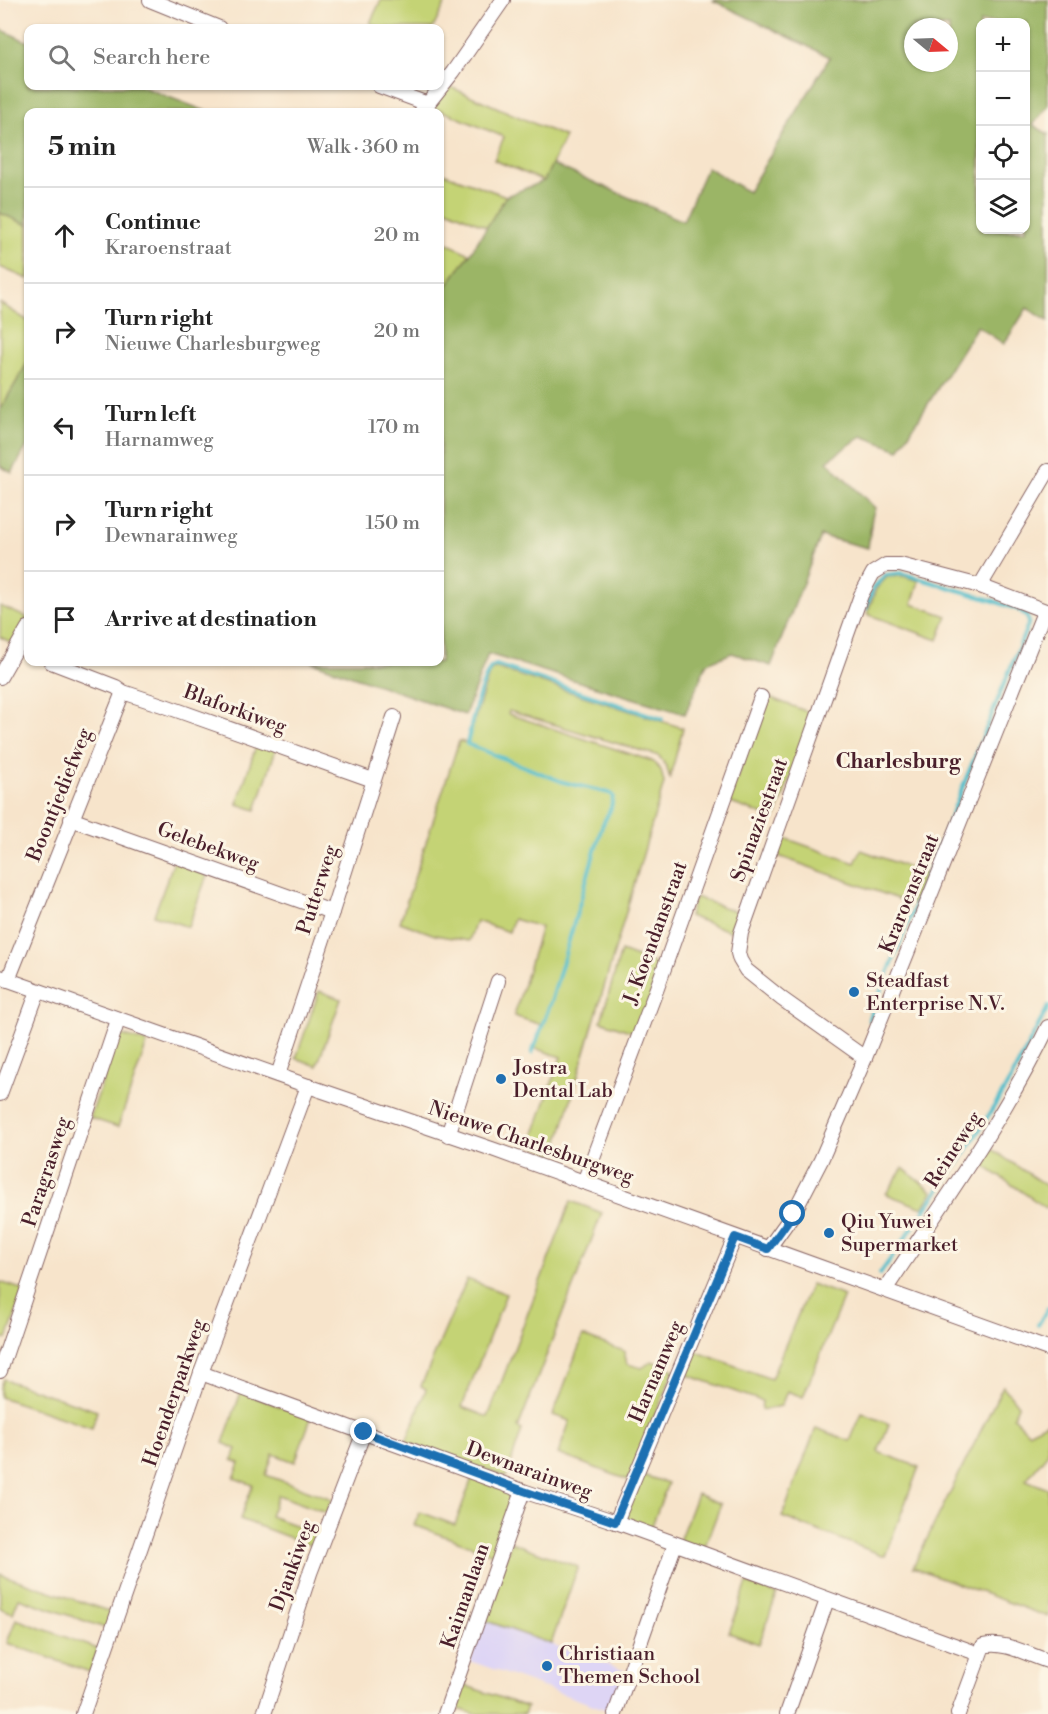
<!DOCTYPE html>
<meta charset="utf-8">
<style>
:root{--surface:#fff;--page:#f2f2f2;--text:#222;--muted:#767676;--line:#e0e0e0}
body{margin:0;font-family:"Libre Bodoni",serif;background:var(--page);color:var(--text)}
.controls{position:absolute;right:18px;top:18px;display:grid;overflow:hidden;border-radius:12px;box-shadow:0 2px 4px #0004}
.controls button{width:54px;height:54px;display:grid;place-items:center;padding:0;border:0;border-bottom:2px solid var(--line);background:var(--surface);color:var(--text);font:30px sans-serif}
.compass{position:absolute;left:904px;top:18px;width:54px;height:54px;border-radius:50%;background:var(--surface);box-shadow:0 2px 4px #0004;rotate:109deg}
.stop{position:absolute;width:18px;height:18px;margin:-14px;border:4px solid #1f6fb2;border-radius:50%;background:#fff}
.stop.end{background:#1f6fb2;border-color:#fff;box-shadow:0 2px 6px #0008}
.list{margin:0;padding:0;list-style:none}
h2{display:flex;justify-content:space-between;align-items:center;height:78px;margin:0;padding:0 24px;font-size:26px}
h2 small{font-size:20px;font-weight:400;color:var(--muted)}
.list li{display:grid;grid-template-columns:39px 1fr auto;gap:18px;align-items:center;box-sizing:border-box;height:96px;padding:0 24px;border-top:2px solid var(--line)}
.list b{display:block;font-size:22px;white-space:nowrap}
.list p{margin:0;font-size:20px;white-space:nowrap;color:var(--muted)}
.list em{font-size:20px;font-style:normal;color:var(--muted)}
.icon{flex:none;width:33px;height:33px;fill:none;stroke:currentColor;stroke-width:2;stroke-linecap:round;stroke-linejoin:round}
.map{position:relative;flex:none;width:1048px;height:1714px;overflow:hidden}
.search{position:absolute;background:var(--surface);box-shadow:0 2px 4px #0004;left:24px;top:24px;width:420px;height:66px;display:flex;align-items:center;gap:15px;box-sizing:border-box;padding:0 21px;border-radius:12px;color:var(--muted);font-size:22px}
.panel{position:absolute;background:var(--surface);box-shadow:0 2px 4px #0004;left:24px;top:108px;width:420px;height:558px;border-radius:12px}
.map>svg:first-child{display:block}
.built{fill:#ded5f5}
.green{fill:#c4d375;stroke:#877950;stroke-width:1.5}
.forest{fill:#9bb566;stroke:#726a48;stroke-width:1.5;fill-rule:evenodd}
.lines{fill:none;stroke-linecap:round;stroke-linejoin:round}
.stream{stroke:#52becb;stroke-width:4}
.street-casing{stroke:#876463;stroke-width:16}
.street{stroke:#fff;stroke-width:14}
.route{stroke:#1f6fb2;stroke-width:8}
.poi-dot{fill:#1f6fb2;stroke:#fcf5e5;stroke-width:2}
.labels{text-anchor:middle;dominant-baseline:central;stroke-width:6;stroke-linejoin:round;paint-order:stroke}
.street-label{font-size:20px;fill:#4a1f2b;stroke:#fcf5e5}
.poi-label{font-size:20px;fill:#4a1f2b;stroke:#fcf5e5;text-anchor:start}
.neighbourhood-label{font-size:21px;font-weight:bold;fill:#4a1f2b;stroke:#fcf5e5}
</style>
<div class="map">
<svg width="1048" height="1714" viewBox="0 0 1048 1714">
<rect width="100%" height="100%" fill="#fcf5e5"/>
<filter id="ink" filterUnits="userSpaceOnUse"><feTurbulence type="fractalNoise" baseFrequency=".0167" numOctaves="2"/><feDisplacementMap in="SourceGraphic" scale="12" xChannelSelector="R" yChannelSelector="G"/><feConvolveMatrix kernelMatrix="1 2 1 2 8 2 1 2 1" color-interpolation-filters="sRGB"/></filter>
<filter id="wash" filterUnits="userSpaceOnUse"><feTurbulence type="fractalNoise" baseFrequency=".008" numOctaves="4" result="noise"/><feDisplacementMap in="SourceGraphic" scale="24" xChannelSelector="R" yChannelSelector="G"/><feGaussianBlur stdDeviation="1.35" result="paint"/><feColorMatrix in="noise" values="0 0 0 0 0 0 0 0 0 0 0 0 0 0 0 0 0 1.4 0 .05"/><feComposite in="paint" operator="in"/></filter>
<g filter="url(#wash)">
<rect width="100%" height="100%" fill="#f7e4cb"/>
<path class="built" d="M484,1620l141,51 -15,40 -140,-50z"/>
<g class="green">
<path d="M381,0h66l-14,28h-52l-11,-5z"/>
<path d="M448,86l117,51 -21,44 -50,-21 10,-23 -71,-30z"/>
<path d="M440,172l66,24 -19,31 -47,-21z"/>
<path d="M0,213l28,12v54l-28,-12z"/>
<path d="M440,240l30,14 -30,41z"/>
<path d="M0,303l28,18v41l-28,48z"/>
<path d="M903,576l16,5 -7,23 35,12 -9,24 -71,-26 9,-25 11,-12z"/>
<path d="M0,606l28,12 -16,25 -12,-6z"/>
<path d="M496,668l187,60 -13,50 -4,-12 -7,-10 -150,-45 -1,3 144,47 9,9 3,13 -109,371 -25,-9 31,-88 -27,-9 8,-23 -28,-9 27,-89 -28,-8 -4,13 -33,-11 -7,20 -34,-6 -35,-13 59,-181 8,2 22,-69 3,-5z"/>
<path d="M766,696l47,18 -38,105 -47,-17z"/>
<path d="M257,743l19,6 -20,61 -19,-6z"/>
<path d="M779,836l76,27 6,-13 63,23 -12,31 -139,-50z"/>
<path d="M174,861l34,12 -20,54 -34,-12z"/>
<path d="M695,897l45,16 -8,19 -43,-16z"/>
<path d="M621,951l40,15 -23,68 -37,-13z"/>
<path d="M319,991l22,8 -24,67 -21,-8z"/>
<path d="M119,1034l28,9 -29,84 -28,-9z"/>
<path d="M987,1146l61,41v18l-2,3 -69,-47z"/>
<path d="M903,1168l30,24 -10,16 -37,-14z"/>
<path d="M571,1201l31,12 -84,215 4,2 -16,47 -100,-35 20,-53 -5,-3 46,-107 39,15 -44,113 26,10z"/>
<path d="M0,1282l24,8 -17,49 -7,-2z"/>
<path d="M811,1284l33,12 -41,101 -16,-6 -6,15 -20,4 1,-9 -80,-28 10,-23 79,29z"/>
<path d="M583,1336l41,15 3,13 15,4 10,-7 22,9 -46,110 -70,-26 12,-33 -17,-6z"/>
<path d="M3,1379l94,32 -5,17 -92,-31v-9z"/>
<path d="M1003,1386l15,19 -5,12 15,15 20,-10v31l-22,27 22,9v128l-135,-50z"/>
<path d="M241,1392l70,26 -16,44 -22,-8 -7,21 66,24 -5,14 -49,-18 -8,21 49,18 -4,13 -75,-28 13,-34 -19,-7 6,-15 -8,-3 5,-11 -14,-6z"/>
<path d="M862,1413l27,11 -11,28 41,15 -34,89 -103,-39 34,-89 34,13z"/>
<path d="M642,1475l26,8 -18,48 -25,-10v-12z"/>
<path d="M472,1478l42,16 2,4 -20,57 -82,-30 6,-13 35,13z"/>
<path d="M697,1494l24,10 -18,47 -24,-10z"/>
<path d="M511,1542l67,25 -27,77 -67,-24z"/>
<path d="M0,1574l114,39 -6,16 -89,-31 -6,15 -13,-5z"/>
<path d="M747,1583l30,11 -18,50 -30,-11z"/>
<path d="M16,1619l82,30 -8,23 -83,-29z"/>
<path d="M461,1684l66,23 -3,7h-50l-21,-7z"/>
</g>
<g class="forest">
<path d="M712,0h336v106l-15,19 15,9v187l-21,-13 -23,36 -27,-18 -78,124 -37,-14 -35,25 48,47 -3,9 -4,31 -47,-12 -50,130 -39,-13 -25,10 -22,51 -197,-60 -23,61 -153,-53h128v-367l30,-41 36,-58 38,-15 8,-17 131,57 24,-54 41,25 82,-135zM980,22h46v208h-46zM913,27h36v36h-36z"/>
<path d="M0,29l28,13v44h112l68,26h-180v113l-28,-12z"/>
<path d="M28,362v82l-16,29 -12,-7v-56z"/>
</g>
<g class="lines">
<g class="stream">
<path d="M866,608l7,-20 13,-13 15,-2 93,28 25,9 7,5 3,7 -160,398"/>
<path d="M532,1053l20,-54 50,-173 9,-18 2,-12 -4,-3 -46,-11 -96,-38c6,-26 11,-54 24,-77l5,-2 166,54"/>
<path d="M880,1274l89,-127 42,-68 37,-72"/>
<path d="M1038,1325l10,-17"/>
</g>
</g>
</g>
<g filter="url(#ink)">
<g class="lines">
<g class="street-casing">
<g id="street">
<path d="M150,0l69,28"/>
<path d="M379,86l49,18"/>
<path d="M421,112l32,-40 50,-72"/>
<path d="M980,586l68,-115"/>
<path d="M51,662l65,25 7,5 45,15 205,73"/>
<path d="M0,677l28,-49"/>
<path d="M71,819l261,93"/>
<path d="M0,977l308,109 184,63 556,200"/>
<path d="M8,980l115,-288"/>
<path d="M865,1058l-83,-59 -36,-29 -6,-10 -2,-7 3,-20 120,-338 12,-22 13,-8h14l80,21 68,26"/>
<path d="M278,1075l54,-163 62,-195"/>
<path d="M0,1094l38,-103"/>
<path d="M448,1135l50,-154"/>
<path d="M584,1182l73,-194 104,-291"/>
<path d="M768,1249l25,-35 28,-54 44,-102 179,-446"/>
<path d="M885,1290c57,-86 118,-170 163,-263"/>
<path d="M0,1371l118,-351"/>
<path d="M201,1373l322,118 93,31 363,132"/>
<path d="M616,1522l119,-285"/>
<path d="M83,1714l118,-341 107,-287"/>
<path d="M264,1714l46,-141 54,-141"/>
<path d="M445,1714l78,-223"/>
<path d="M615,1714l60,-170"/>
<path d="M787,1714l40,-114"/>
<path d="M958,1714l25,-68c20,-6 45,9 65,15"/>
</g>
</g>
<use href="#street" class="street"/>
</g>
</g>
<g class="lines" filter="url(#ink)">
<path class="route" d="M364,1432l160,59 91,31 120,-285 33,12 25,-35"/>
</g>
<g class="poi-dot">
<circle cx="854" cy="992" r="6"/>
<circle cx="501" cy="1079" r="6"/>
<circle cx="829" cy="1233" r="6"/>
<circle cx="547" cy="1666" r="6"/>
</g>
<g class="labels">
<g class="street-label">
<text transform="translate(235 710) rotate(20)">Blaforkiweg</text>
<text transform="translate(60 795) rotate(-68)">Boontjediefweg</text>
<text transform="translate(760 820) rotate(-70)">Spinaziestraat</text>
<text transform="translate(208 847) rotate(20)">Gelebekweg</text>
<text transform="translate(318 890) rotate(-72)">Putterweg</text>
<text transform="translate(910 894) rotate(-68)">Kraroenstraat</text>
<text transform="translate(656 933) rotate(-70)">J. Koendanstraat</text>
<text transform="translate(531 1143) rotate(19)">Nieuwe Charlesburgweg</text>
<text transform="translate(954 1150) rotate(-57)">Reineweg</text>
<text transform="translate(47 1172) rotate(-72)">Paragrasweg</text>
<text transform="translate(657 1372) rotate(-67)">Harnamweg</text>
<text transform="translate(175 1393) rotate(-71)">Hoenderparkweg</text>
<text transform="translate(529 1471) rotate(20)">Dewnarainweg</text>
<text transform="translate(293 1566) rotate(-70)">Djankiweg</text>
<text transform="translate(466 1596) rotate(-71)">Kaimanlaan</text>
</g>
<g class="poi-label">
<text x="866" y="981">Steadfast<tspan x="866" dy="23">Enterprise N.V.</tspan></text>
<text x="513" y="1068">Jostra<tspan x="513" dy="23">Dental Lab</tspan></text>
<text x="841" y="1222">Qiu Yuwei<tspan x="841" dy="23">Supermarket</tspan></text>
<text x="559" y="1654">Christiaan<tspan x="559" dy="23">Themen School</tspan></text>
</g>
<g class="neighbourhood-label">
<text x="898" y="762">Charlesburg</text>
</g>
</g>
</svg>
<div class="controls">
<button>+</button>
<button>−</button>
<button><svg class="icon" aria-label="locate" viewBox="0 0 24 24"><circle cx="12" cy="12" r="6"/><path d="M12 2v4M12 18v4M2 12h4M18 12h4"/></svg></button>
<button><svg class="icon" aria-label="layers" viewBox="0 0 24 24"><path d="M12 4l9 5-9 5-9-5zM3 14l9 5 9-5"/></svg></button>
</div>
<svg class="compass" viewBox="-18 -18 36 36"><path d="M0-13l5 13h-10z" fill="#e53935"/><path d="M0 13l5-13h-10z" fill="#767676"/></svg>
<div class="stop" style="left:793px;top:1214px"></div>
<div class="stop end" style="left:364px;top:1432px"></div>
<div class="search"><svg class="icon" aria-label="search" viewBox="0 0 24 24"><circle cx="10" cy="10" r="6"/><path d="M15 15l6 6"/></svg>Search here</div>
<section class="panel">
<h2>5 min<small>Walk · 360 m</small></h2>
<ul class="list">
<li><svg class="icon" aria-label="ahead" viewBox="0 0 24 24"><path d="M12 20V5M6 11l6-6 6 6"/></svg><div><b>Continue</b><p>Kraroenstraat</p></div><em>20 m</em></li>
<li><svg class="icon" aria-label="right" viewBox="0 0 24 24"><path d="M7 20v-9h11M14 6l5 5-5 5"/></svg><div><b>Turn right</b><p>Nieuwe Charlesburgweg</p></div><em>20 m</em></li>
<li><svg class="icon" aria-label="left" viewBox="0 0 24 24"><path d="M17 20v-9H6M10 6l-5 5 5 5"/></svg><div><b>Turn left</b><p>Harnamweg</p></div><em>170 m</em></li>
<li><svg class="icon" aria-label="right" viewBox="0 0 24 24"><path d="M7 20v-9h11M14 6l5 5-5 5"/></svg><div><b>Turn right</b><p>Dewnarainweg</p></div><em>150 m</em></li>
<li><svg class="icon" aria-label="arrive" viewBox="0 0 24 24"><path d="M6 21V4h12l-3 4 3 4H6"/></svg><div><b>Arrive at destination</b></div></li>
</ul>
</section>
</div>
